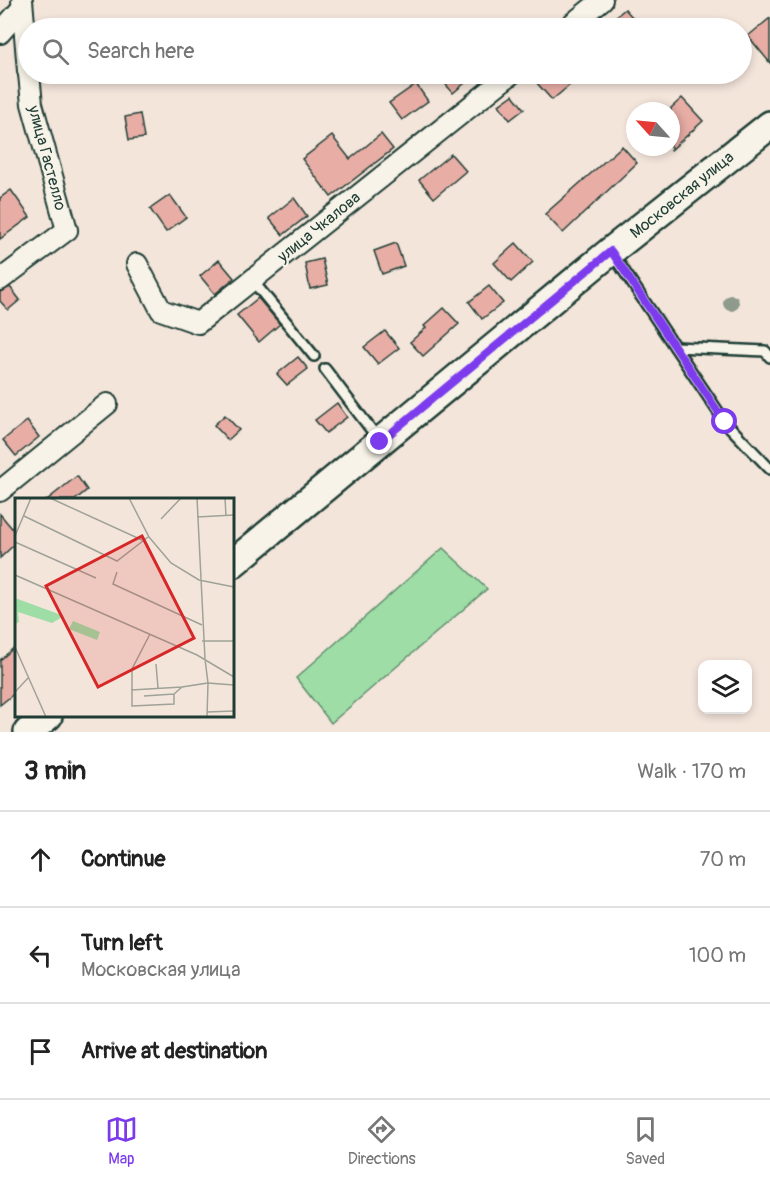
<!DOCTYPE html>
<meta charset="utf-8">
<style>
:root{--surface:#fff;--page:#f6f6f6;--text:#222;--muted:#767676;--line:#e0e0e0;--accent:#7c3aed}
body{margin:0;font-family:Pangolin,sans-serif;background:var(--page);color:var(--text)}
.controls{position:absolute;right:18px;bottom:18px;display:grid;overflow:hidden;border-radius:12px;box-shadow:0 3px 9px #0003}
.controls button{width:54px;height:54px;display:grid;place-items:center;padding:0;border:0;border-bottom:2px solid var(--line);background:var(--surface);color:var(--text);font:30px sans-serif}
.compass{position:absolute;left:626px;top:102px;width:54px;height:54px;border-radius:50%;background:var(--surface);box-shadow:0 3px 9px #0003;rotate:297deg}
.stop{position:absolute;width:18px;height:18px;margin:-14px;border:4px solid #7c3aed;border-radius:50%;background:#fff}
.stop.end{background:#7c3aed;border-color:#fff;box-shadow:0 2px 6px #0008}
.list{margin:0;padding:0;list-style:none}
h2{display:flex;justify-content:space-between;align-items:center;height:78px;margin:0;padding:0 24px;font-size:26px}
h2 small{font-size:20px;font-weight:400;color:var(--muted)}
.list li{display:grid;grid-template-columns:39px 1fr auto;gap:18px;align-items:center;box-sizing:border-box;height:96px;padding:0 24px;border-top:2px solid var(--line)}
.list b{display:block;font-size:22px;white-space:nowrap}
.list p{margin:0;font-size:20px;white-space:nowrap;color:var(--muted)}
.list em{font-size:20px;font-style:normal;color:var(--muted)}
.icon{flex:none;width:33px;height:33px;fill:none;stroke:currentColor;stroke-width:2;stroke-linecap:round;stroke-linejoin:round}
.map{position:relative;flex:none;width:770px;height:732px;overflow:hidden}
.search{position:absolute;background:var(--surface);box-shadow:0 3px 9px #0003;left:18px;right:18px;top:18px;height:66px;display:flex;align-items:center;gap:15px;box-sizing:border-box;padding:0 21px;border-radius:33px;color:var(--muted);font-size:22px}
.sheet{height:366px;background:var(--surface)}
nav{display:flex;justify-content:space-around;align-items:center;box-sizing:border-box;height:84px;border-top:2px solid var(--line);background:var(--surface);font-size:16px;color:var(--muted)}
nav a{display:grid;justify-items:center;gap:3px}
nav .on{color:var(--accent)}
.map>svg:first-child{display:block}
.green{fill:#9edda5;stroke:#5e8d6c;stroke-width:1.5}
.building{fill:#e8aea6;stroke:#1f3d34;stroke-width:1.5}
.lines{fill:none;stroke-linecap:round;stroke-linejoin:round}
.lane-casing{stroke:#1f3d34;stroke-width:14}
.street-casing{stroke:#1f3d34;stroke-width:24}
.secondary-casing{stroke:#1f3d34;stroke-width:32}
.lane{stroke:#f7f3e8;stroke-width:9}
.street{stroke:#f7f3e8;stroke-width:20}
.secondary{stroke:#f7f3e8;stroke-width:27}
.tree{fill:#8d9a8c}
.route{stroke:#7c3aed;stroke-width:8}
.labels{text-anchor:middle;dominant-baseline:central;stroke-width:4.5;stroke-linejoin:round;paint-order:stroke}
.street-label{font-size:16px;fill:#1f3d34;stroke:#f7f3e8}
.inset-road{fill:none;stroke:#9fa298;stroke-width:1.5}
.view{fill:#d62828;fill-opacity:0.15;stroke:#d62828;stroke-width:3}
.inset-edge{fill:none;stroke:#1f3d34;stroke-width:3}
</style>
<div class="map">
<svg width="770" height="732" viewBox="0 0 770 732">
<rect width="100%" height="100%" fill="#f4e5db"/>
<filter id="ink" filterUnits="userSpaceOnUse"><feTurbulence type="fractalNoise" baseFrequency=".0167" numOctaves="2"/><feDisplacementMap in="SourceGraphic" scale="12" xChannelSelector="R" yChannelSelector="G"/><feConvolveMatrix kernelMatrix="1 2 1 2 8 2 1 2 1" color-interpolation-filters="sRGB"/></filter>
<g filter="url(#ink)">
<path class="green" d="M443,548l44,41 -156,134 -35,-45z"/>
<g class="building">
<path d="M625,9l17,19h-40z"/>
<path d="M770,18v45l-22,-27z"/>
<path d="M437,74h20l8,9 -12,10z"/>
<path d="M546,74h37l-31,26 -16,-18z"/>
<path d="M416,84l12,17 -26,19 -13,-17z"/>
<path d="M513,95l11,14 -14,11 -11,-15z"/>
<path d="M682,98l21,23 -32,29v-42z"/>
<path d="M140,114l4,24 -15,2 -4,-23z"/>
<path d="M381,134l12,15 -62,48 -29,-38 30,-23 18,23z"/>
<path d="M622,146l15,17 -74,70 -18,-19z"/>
<path d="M451,154l15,17 -32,27 -15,-18z"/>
<path d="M11,190l19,27 -30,22v-41z"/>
<path d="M170,195l16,22 -20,15 -16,-23z"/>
<path d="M294,198l13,18 -24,19 -14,-17z"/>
<path d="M396,243l8,23 -22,8 -8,-23z"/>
<path d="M516,243l17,19 -22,20 -17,-19z"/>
<path d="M322,259l6,26 -18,4 -5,-26z"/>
<path d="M219,260l15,18 -19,16 -15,-18z"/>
<path d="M489,286l14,17 -21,16 -13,-17z"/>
<path d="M10,287l10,13 -12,10 -8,-9v-9z"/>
<path d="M258,298l22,26 -21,18 -22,-27z"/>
<path d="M444,308l15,16 -36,32 -13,-14 16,-14 -2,-2z"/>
<path d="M385,331l14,17 -21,16 -14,-17z"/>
<path d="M298,357l10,12 -21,16 -10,-11z"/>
<path d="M337,403l10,14 -21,16 -11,-13z"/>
<path d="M225,415l14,15 -11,10 -14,-15z"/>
<path d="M27,421l12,16 -23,19 -13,-16z"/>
<path d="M77,476l10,14 -12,10h-28z"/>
<path d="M0,514l16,19v10l-16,15z"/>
<path d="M16,646v46l-16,13v-45z"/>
</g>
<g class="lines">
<g class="lane-casing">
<g id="lane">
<path d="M612,253l113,169 45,47"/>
<path d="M252,280l62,76"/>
<path d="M675,347l90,4 5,6"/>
<path d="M325,369l54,71"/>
</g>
</g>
<g class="street-casing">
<g id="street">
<path d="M22,0l6,71"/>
<path d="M567,28l35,-28"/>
<path d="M0,33l22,-25"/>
<path d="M137,264l24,46 37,13 313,-249"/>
<path d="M0,280l67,-50 -35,-126 -3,-30"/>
<path d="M0,491l107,-87"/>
</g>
</g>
<g class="secondary-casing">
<g id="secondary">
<path d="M232,564l379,-313 159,-126"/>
<path d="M28,732l20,-16"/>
</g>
</g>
<use href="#lane" class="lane"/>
<use href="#street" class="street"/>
<use href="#secondary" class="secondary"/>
</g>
<circle class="tree" cx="731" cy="303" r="8"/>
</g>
<g class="lines" filter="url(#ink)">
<path class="route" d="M380,442l231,-191 114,171"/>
</g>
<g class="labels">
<g class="street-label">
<text transform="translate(47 158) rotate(75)">улица Гастелло</text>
<text transform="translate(682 195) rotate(-39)">Московская улица</text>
<text transform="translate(319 227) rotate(-39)">улица Чкалова</text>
</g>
</g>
<g transform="translate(15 498)">
<rect width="219" height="219" fill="#f4e5db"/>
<path d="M0,100l49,18 -12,7 -34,-11 1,10 -4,2zM58,123l27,11 -3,8 -28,-11z" fill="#9edda5"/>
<path class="inset-road" d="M35,0l92,42M114,0l20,39 22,26 28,17 35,7M182,0l8,161M210,0l1,18M9,18l93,45 31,-24M182,19l37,-2M146,21l20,-21M0,38l16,-38M0,44l81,36M102,74l-4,12 89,41M0,77l182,80 37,22M135,136l-18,35v37l42,-2v-10l8,-7 26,-4 -1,34M187,143h32M0,149l31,70M190,161l3,24 26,2M141,166l2,24M116,192l51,-3M0,194l13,-14M129,198l30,-2M192,214l27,-1"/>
<path class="view" d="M127,38l52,102 -96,49 -52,-101z"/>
<rect width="219" height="219" class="inset-edge"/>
</g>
</svg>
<div class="controls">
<button><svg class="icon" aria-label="layers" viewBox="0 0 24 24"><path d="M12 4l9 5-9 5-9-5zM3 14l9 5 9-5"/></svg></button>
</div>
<svg class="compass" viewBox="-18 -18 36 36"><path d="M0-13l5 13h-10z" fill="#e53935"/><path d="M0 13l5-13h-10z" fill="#767676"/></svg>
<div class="stop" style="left:725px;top:422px"></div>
<div class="stop end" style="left:380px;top:442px"></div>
<div class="search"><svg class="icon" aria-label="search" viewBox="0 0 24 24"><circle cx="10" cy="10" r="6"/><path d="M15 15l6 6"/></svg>Search here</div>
</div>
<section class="sheet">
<h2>3 min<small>Walk · 170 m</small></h2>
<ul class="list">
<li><svg class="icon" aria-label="ahead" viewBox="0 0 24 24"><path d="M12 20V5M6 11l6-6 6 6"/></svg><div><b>Continue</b></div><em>70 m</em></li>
<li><svg class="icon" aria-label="left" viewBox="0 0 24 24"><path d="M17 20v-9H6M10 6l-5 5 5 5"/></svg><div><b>Turn left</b><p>Московская улица</p></div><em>100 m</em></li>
<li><svg class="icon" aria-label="arrive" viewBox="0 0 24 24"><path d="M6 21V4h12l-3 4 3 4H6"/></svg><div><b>Arrive at destination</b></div></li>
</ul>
</section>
<nav>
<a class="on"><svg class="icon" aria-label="map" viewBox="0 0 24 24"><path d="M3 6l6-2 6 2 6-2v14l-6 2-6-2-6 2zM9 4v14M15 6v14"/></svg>Map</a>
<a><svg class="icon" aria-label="directions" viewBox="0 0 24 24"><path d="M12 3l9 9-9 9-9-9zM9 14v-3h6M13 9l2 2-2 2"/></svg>Directions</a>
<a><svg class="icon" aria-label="saved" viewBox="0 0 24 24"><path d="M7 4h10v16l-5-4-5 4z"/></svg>Saved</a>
</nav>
